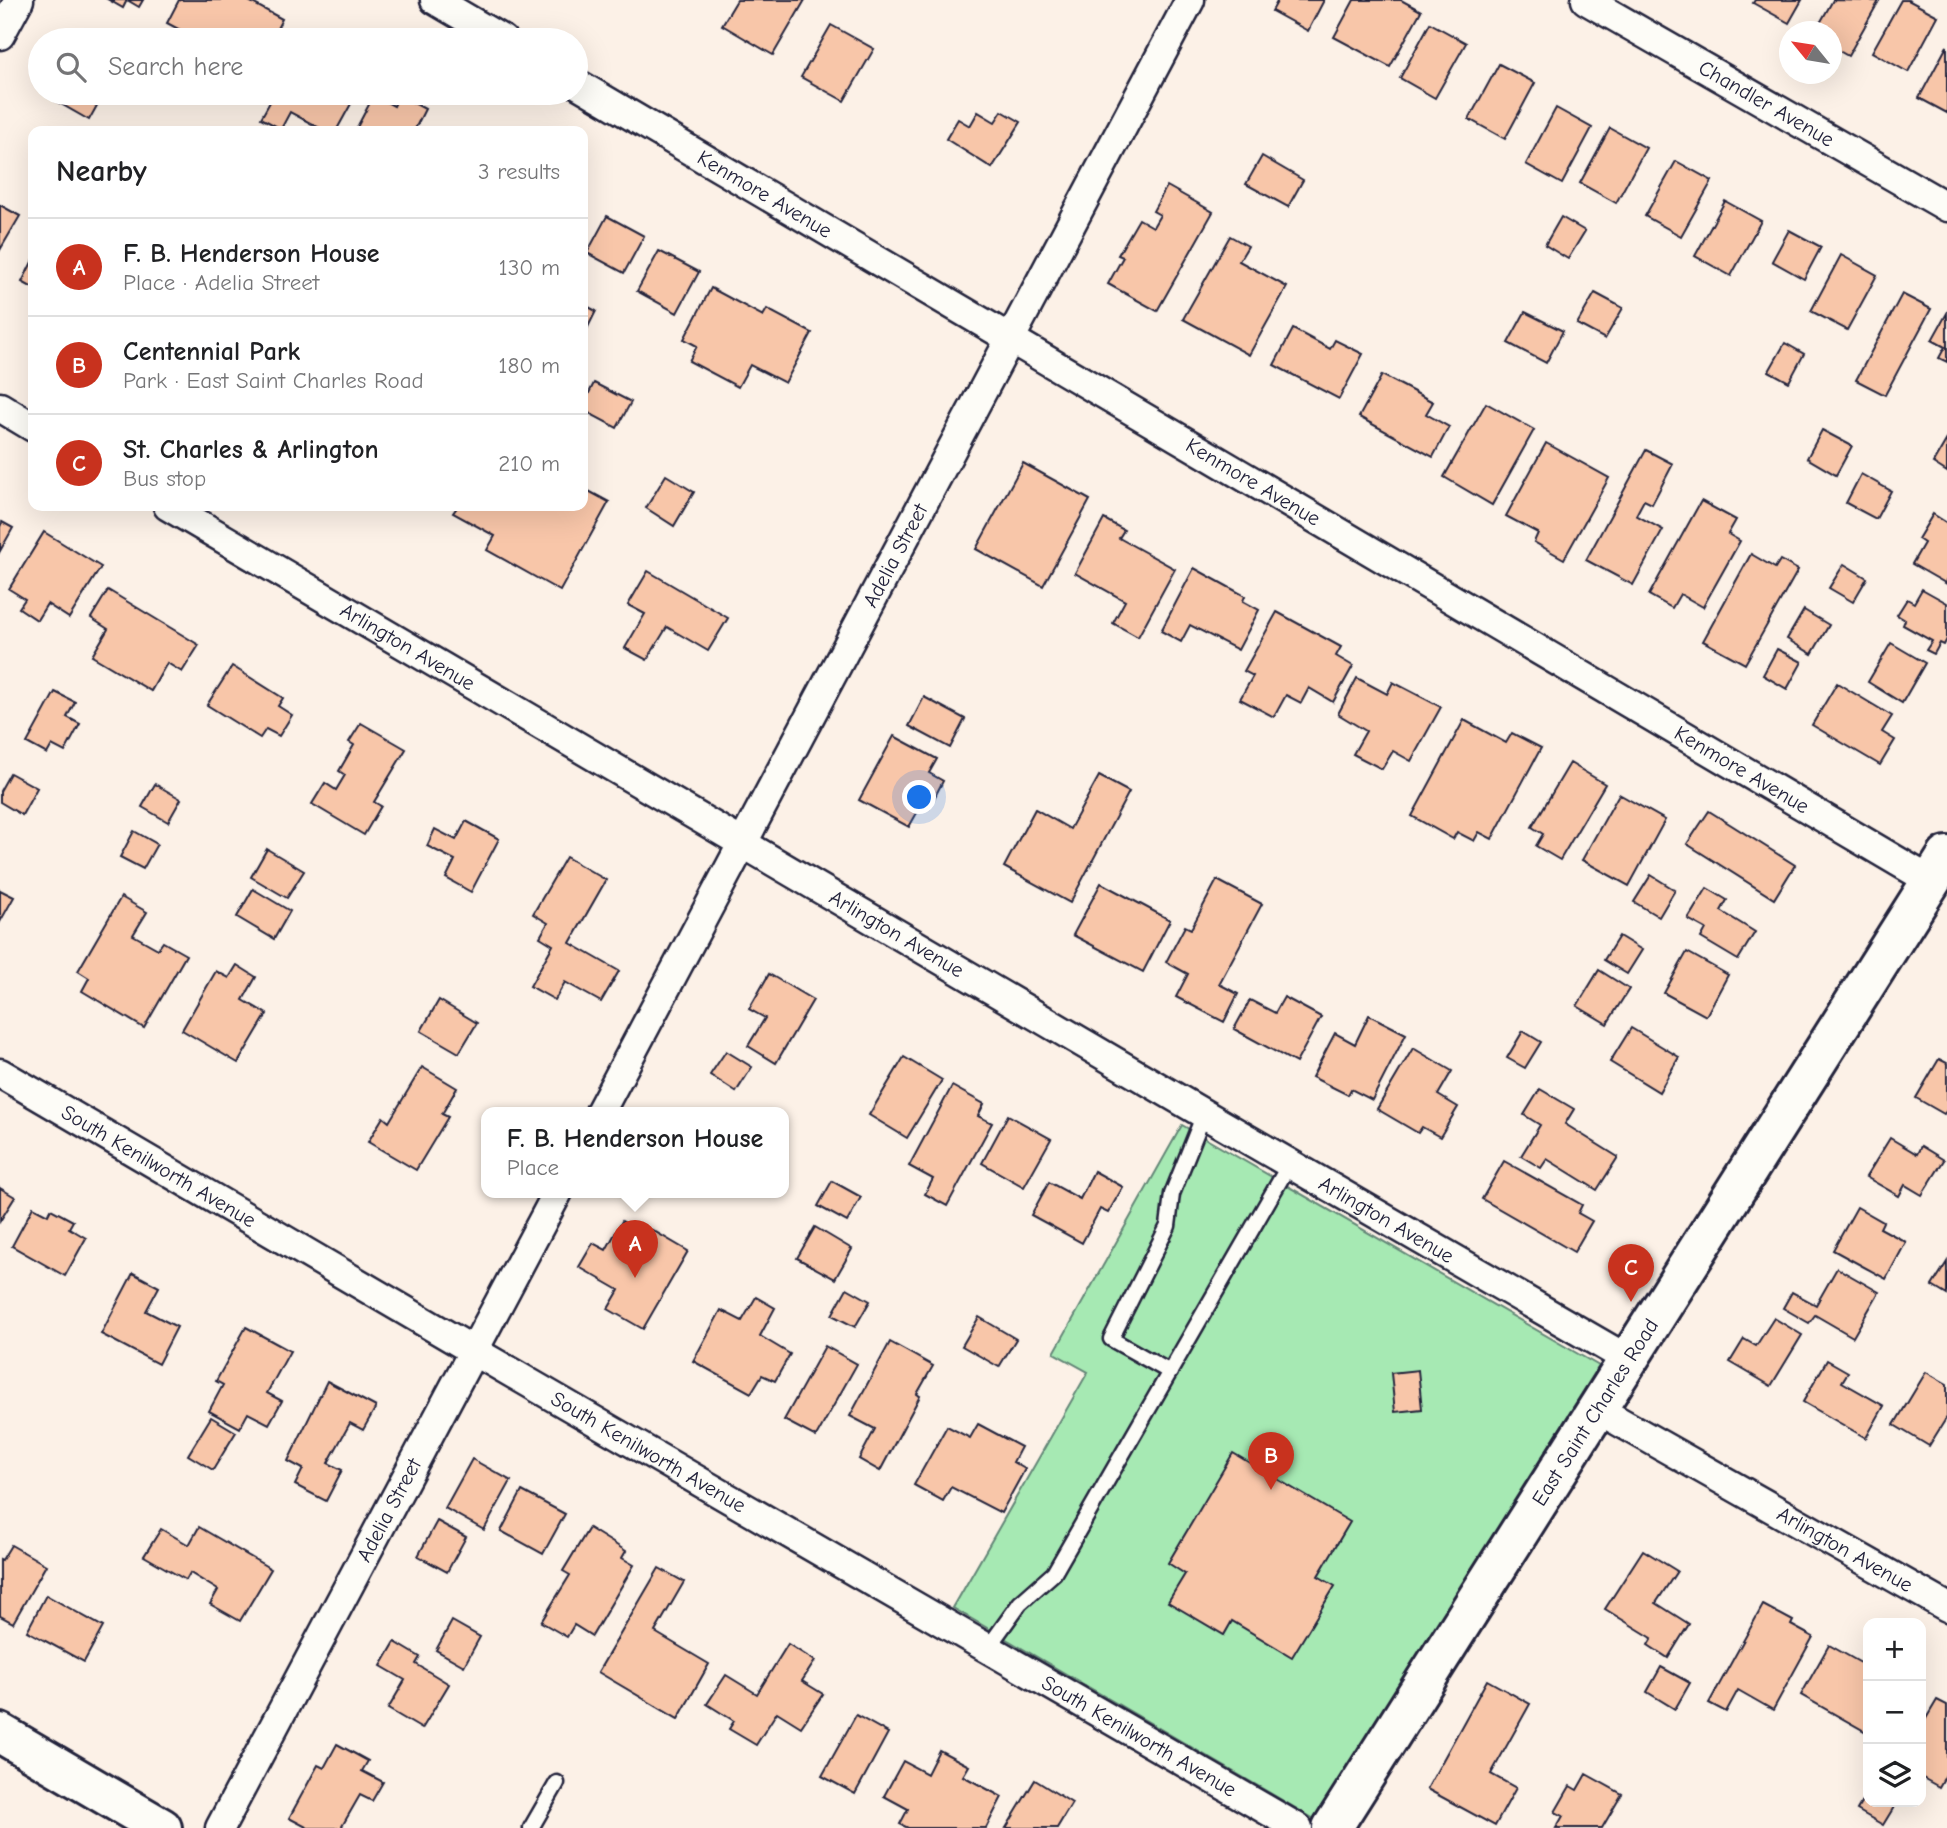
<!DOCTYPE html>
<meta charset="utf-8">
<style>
:root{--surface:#fff;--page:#f6f6f6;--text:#202124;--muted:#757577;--line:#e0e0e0;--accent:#c8321e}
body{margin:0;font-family:"Comic Neue",sans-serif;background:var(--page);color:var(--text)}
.controls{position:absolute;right:21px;bottom:21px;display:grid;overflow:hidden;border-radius:14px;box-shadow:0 7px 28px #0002}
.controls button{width:63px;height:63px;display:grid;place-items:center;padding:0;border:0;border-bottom:2px solid var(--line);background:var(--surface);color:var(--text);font:35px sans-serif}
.compass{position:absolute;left:1779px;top:21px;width:63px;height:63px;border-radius:50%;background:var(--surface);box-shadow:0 7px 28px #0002;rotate:300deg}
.you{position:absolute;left:920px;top:798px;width:24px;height:24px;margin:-18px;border:5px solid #fff;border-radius:50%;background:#1a73e8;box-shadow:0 0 0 10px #1a73e833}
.badge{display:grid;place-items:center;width:46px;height:46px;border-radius:50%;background:var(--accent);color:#fff;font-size:23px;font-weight:700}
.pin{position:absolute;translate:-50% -58px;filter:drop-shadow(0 2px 4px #0008)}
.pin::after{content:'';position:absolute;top:37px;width:24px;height:21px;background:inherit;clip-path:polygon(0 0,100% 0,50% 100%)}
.popup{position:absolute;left:481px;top:1107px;width:308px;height:91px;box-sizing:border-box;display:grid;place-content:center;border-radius:14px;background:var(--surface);filter:drop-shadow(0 2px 5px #0005);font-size:23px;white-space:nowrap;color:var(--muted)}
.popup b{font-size:26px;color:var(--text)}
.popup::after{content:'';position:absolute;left:50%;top:100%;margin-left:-14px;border:14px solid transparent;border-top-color:var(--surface)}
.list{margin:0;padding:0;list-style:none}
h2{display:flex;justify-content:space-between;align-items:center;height:91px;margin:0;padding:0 28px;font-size:30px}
h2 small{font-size:23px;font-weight:400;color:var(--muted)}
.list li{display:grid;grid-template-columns:46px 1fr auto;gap:21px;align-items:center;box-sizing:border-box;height:98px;padding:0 28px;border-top:2px solid var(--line)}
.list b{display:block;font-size:26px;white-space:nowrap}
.list p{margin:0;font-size:23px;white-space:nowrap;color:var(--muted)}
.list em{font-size:23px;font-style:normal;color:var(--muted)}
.icon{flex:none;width:38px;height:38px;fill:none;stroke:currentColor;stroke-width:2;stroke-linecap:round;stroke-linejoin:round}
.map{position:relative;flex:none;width:1947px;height:1828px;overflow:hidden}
.search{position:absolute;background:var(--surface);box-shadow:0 7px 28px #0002;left:28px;top:28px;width:560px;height:77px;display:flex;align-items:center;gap:18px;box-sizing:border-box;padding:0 24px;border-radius:38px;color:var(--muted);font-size:26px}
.panel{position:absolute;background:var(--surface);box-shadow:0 7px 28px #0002;left:28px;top:126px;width:560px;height:385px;border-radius:14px}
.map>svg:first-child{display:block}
.green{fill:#a6e9b3;stroke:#648677;stroke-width:2}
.building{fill:#f8c6a9;stroke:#22223b;stroke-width:2}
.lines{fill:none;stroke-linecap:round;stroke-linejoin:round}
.service-casing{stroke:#22223b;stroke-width:19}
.minor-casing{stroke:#22223b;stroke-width:33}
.secondary-casing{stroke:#22223b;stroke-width:44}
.service{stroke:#fdfcf7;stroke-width:14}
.minor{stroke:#fdfcf7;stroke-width:28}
.secondary{stroke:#fdfcf7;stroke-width:38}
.labels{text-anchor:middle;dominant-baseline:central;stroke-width:5;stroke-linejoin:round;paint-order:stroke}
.street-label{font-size:21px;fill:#22223b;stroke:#fdfcf7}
</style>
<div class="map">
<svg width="1947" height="1828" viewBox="0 0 1947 1828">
<rect width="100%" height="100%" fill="#fcf1e7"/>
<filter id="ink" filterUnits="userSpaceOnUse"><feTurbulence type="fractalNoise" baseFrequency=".0143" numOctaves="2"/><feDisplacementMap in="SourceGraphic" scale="14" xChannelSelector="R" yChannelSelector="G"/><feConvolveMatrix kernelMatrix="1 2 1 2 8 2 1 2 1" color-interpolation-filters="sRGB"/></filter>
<g filter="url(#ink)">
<path class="green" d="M1182,1125l417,241 -283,454 -363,-212 135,-236 -34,-19z"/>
<g class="building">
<path d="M109,0h34l-4,7 -12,-7 -4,8z"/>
<path d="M179,0h68l35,19 -11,21h-72l-32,-17z"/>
<path d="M737,0h68l-32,55 -51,-30z"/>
<path d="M1278,0h46l-16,31 -36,-20z"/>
<path d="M1354,0h47l20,11 -31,56 -56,-30z"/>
<path d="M1755,0h47l-13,23 -36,-20z"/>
<path d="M1833,0l46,1 -31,55 -16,-9v-15h-17z"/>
<path d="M1901,0h7l30,16 -30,56 -36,-20z"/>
<path d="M1430,23l36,20 -31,55 -35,-20z"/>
<path d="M831,25l43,24 -30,52 -43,-24z"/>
<path d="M1947,46v67l-28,-15z"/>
<path d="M1499,64l36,19 -30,56 -36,-20z"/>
<path d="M60,93h44l-15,27 -33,-19z"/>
<path d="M275,93h82l-21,38h-11l-35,-19 -9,17 -20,-11z"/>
<path d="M374,95l20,11 5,-11 26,14 -11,22h-59z"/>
<path d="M1556,108l36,20 -30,56 -36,-20z"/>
<path d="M1002,111l19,11 -29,46 -46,-29 12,-20 12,7 8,-14 17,10z"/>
<path d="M1610,128l36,20 -30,55 -36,-20z"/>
<path d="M1262,156l41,24 -15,27 -42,-23z"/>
<path d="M1676,161l36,20 -31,55 -36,-20z"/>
<path d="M1167,186l46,26 -56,99 -49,-27 15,-27 -5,-2 21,-36 14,8 7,-12 -7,-4z"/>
<path d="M1725,201l36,20 -30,55 -36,-20z"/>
<path d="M0,205l20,11 -20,34z"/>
<path d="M607,216l37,20 -20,37 -37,-20z"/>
<path d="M1561,217l24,14 -17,28 -23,-14z"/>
<path d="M1789,230l32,17 -17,32 -32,-18z"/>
<path d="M1230,236l18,10 -9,15 48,26 -38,68 -66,-36z"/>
<path d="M659,251l40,21 -22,41 -40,-22z"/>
<path d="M1841,255l36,20 -30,55 -36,-19z"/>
<path d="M33,260v28l-11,-6z"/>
<path d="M711,288l52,28 4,-7 45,24 -27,50 -35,-18 -12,22 -49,-26 8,-15 -13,-7z"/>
<path d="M1595,293l28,15 -18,31 -28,-15z"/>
<path d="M1902,294l29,15 -46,86 -29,-15z"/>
<path d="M583,304l13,7 -13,26z"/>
<path d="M1525,312l38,19 -17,32 -38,-20z"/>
<path d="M1947,313v49l-8,-4 6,-11 -13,-7z"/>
<path d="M1293,329l37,20 5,-9 28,14 -24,45 -65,-34z"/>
<path d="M1785,343l19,11 -15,28 -20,-11z"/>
<path d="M1382,375l51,27 -7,12 23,13 -16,30 -74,-40z"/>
<path d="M594,383l37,19 -14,26 -34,-18v-5z"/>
<path d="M1486,403l48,27 -42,75 -48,-28z"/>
<path d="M1822,430l30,16 -16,29 -29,-17z"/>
<path d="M1947,439v33l-14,-9z"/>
<path d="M1546,443l63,35 -45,81 -30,-17 4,-9 -32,-17z"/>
<path d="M1646,450l27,14 -21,40 -8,-4 -8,15 27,15 -30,55 -47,-25z"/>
<path d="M1023,463l67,37 -47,86 -67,-37z"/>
<path d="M1861,474l30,17 -15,28 -30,-16z"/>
<path d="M666,475l28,17 -20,34 -28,-18z"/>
<path d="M583,488l26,14 -49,89 -73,-41 8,-14 -42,-23 5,-7h125z"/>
<path d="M1701,501l35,19 -8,14 12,7 -37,66 -23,-13 -8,14 -23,-13z"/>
<path d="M1933,514l14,9v61l-35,-20 12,-21 -6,-4z"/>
<path d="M1104,519l20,11 -5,8 56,31 -37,68 -25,-14 12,-22 -50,-28z"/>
<path d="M2,522l11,6 -13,23v-24z"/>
<path d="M44,532l57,35 -32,51 -22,-14 -10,16 -18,-12 6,-9 -16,-10z"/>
<path d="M1751,554l24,14 5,-8 18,10 -53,94 -42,-23z"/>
<path d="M1844,564l23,14 -14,24 -24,-14z"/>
<path d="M1194,568l51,28 -2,5 16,9 -21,40 -48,-25 -9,17 -20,-11z"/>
<path d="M648,571l80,47 -20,33 -41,-24 -20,33 -22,-12 20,-34 -17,-9z"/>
<path d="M1922,589l25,14v36l-3,6 -4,-2 -6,11 -8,-4 6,-9 -29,-16 2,-5 -8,-5 10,-16 7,4z"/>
<path d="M108,590l91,55 -17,27 -15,-9 -16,28 -59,-35 16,-27 -17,-11z"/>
<path d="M1804,610l25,15 -17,29 -25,-15z"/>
<path d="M1277,612l64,35 -5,9 17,10 -20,36 -24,-14 -8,15 -15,-8 -12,22 -34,-18 13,-23 -9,-5z"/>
<path d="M1891,643l34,20 -23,40 -34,-21z"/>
<path d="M1777,649l25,13 -15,27 -24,-14z"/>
<path d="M232,666l51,32 -5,8 14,9 -13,21 -13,-7 -6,9 -53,-33z"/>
<path d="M1357,678l30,16 6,-12 48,25 -30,54 -18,-10 -11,18 -29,-15 13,-23 -28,-17z"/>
<path d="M1837,683l55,33 -10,16 13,8 -15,25 -68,-40z"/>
<path d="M55,692l20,10 -8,15 13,7 -15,28 -13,-7 -5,9 -20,-11z"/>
<path d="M924,697l41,22 -15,29 -41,-22z"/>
<path d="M1464,720l42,23 6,-10 29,15 -49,91 -13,-7 -5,9 -17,-9 -4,7 -41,-23z"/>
<path d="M361,723l45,26 -32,53 7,4 -17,29 -52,-31 13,-21 11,7 9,-15 -6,-4 15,-26 -5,-3z"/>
<path d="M894,736l43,23 -8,14 14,8 -14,27 -7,-4 -13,23 -50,-27z"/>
<path d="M1570,763l35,21 -45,76 -24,-14 7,-12 -11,-7z"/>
<path d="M10,773l27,15 -15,27 -22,-13v-11z"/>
<path d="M1099,776l30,16 -59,111 -66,-36 31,-58 35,20z"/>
<path d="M155,784l26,15 -13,23 -26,-15z"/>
<path d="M1619,794l46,26 -36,66 -47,-26z"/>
<path d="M1709,811l86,54 -21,34 -87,-55z"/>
<path d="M466,821l33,18 -28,53 -25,-14 9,-18 -28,-14 8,-17 21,11z"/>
<path d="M134,831l23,13 -14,25 -23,-12z"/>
<path d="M267,849l37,22 -17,27 -36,-21z"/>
<path d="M566,857l40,23 -36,63 49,28 -18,31 -36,-20 -10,18 -25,-14 23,-41 -13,-8 8,-14 -15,-9z"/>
<path d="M1651,875l24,15 -16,27 -25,-15z"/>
<path d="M1217,880l45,24 -43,80 19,10 -14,28 -48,-25 12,-23 -22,-12 19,-36 6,3z"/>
<path d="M1101,883l69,37 -27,52 -70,-37z"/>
<path d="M1707,888l20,12 -6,11 34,21 -17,28 -37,-22 5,-9 -18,-10z"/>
<path d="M253,889l37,22 -16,28 -37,-22z"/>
<path d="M0,890l14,7 -14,25z"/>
<path d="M121,897l26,15 -14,23 25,14 5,-7 23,13 -42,73 -62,-37 7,-13 -11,-7z"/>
<path d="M1619,936l23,14 -15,24 -23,-14z"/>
<path d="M1687,952l41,23 -22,41 -42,-23z"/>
<path d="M237,965l19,12 -13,23 24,14 -29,49 -56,-33 34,-59 13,7z"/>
<path d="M1599,970l30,19 -22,35 -30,-18z"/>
<path d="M769,974l44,26 -37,63 -28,-17 17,-28 -16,-9z"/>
<path d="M1284,997l37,20 -25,46 -62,-34 16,-29 25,13z"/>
<path d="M439,1000l38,23 -18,30 -38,-22z"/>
<path d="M1369,1015l37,19 -34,66 -21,-11 -3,6 -36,-18 23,-44 20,11z"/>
<path d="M1631,1028l48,29 -20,35 -49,-30z"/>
<path d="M1523,1031l18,11 -16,26 -18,-10z"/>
<path d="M1413,1048l39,23 -14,24 20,12 -18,30 -18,-10 -4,6 -41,-24z"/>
<path d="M726,1051l26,16 -16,25 -26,-17z"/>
<path d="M904,1057l38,23 -35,58 -38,-23z"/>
<path d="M1939,1059l8,4v47l-3,4 -28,-16z"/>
<path d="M422,1067l35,21 -15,26 6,3 -32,53 -48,-28 15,-25 6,5z"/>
<path d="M952,1086l32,18 -6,12 14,7 -45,83 -22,-12 8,-15 -24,-13z"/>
<path d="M1540,1089l34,20 -9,15 53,33 -21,33 -50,-31 -6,9 -20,-12 19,-31 -16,-10z"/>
<path d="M1008,1115l43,24 -27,48 -42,-24z"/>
<path d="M1890,1138l27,16 4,-8 23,14 -22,35 -17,-10 -6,11 -33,-19z"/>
<path d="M1504,1161l78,44 -4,8 14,8 -18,31 -92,-53z"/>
<path d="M1094,1171l29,16 -15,26 -8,-4 -18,34 -51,-28 18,-33 31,17z"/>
<path d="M832,1181l29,16 -14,25 -29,-16z"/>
<path d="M0,1188l15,9 -15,24z"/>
<path d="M33,1207l15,8 3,-6 22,12 -4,7 17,10 -21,38 -53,-30z"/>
<path d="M1857,1207l26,15 -3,6 26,14 -20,37 -53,-29z"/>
<path d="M622,1221l27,15 3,-6 36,21 -45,78 -35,-20 11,-19 -40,-23 14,-24 13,7z"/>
<path d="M815,1227l37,22 -17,30 -38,-21z"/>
<path d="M1947,1262v33l-15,-9z"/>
<path d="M1837,1268l42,24 -26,45 -38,-22 -6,8 -26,-15 9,-16 24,13z"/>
<path d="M133,1273l26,14 -13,24 31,16 -19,37 -57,-30z"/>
<path d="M847,1288l23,13 -15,26 -23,-12z"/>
<path d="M756,1297l19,11 -15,28 30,18 -15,27 -13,-6 -11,18 -58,-32 28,-51 21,11z"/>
<path d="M979,1317l37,22 -17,28 -37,-21z"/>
<path d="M1774,1318l28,17 -31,51 -41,-24 14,-23 12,7z"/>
<path d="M246,1327l44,24 -23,42 15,8 -13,23 -21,-11 -8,15 -31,-17 14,-26 -7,-4z"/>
<path d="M890,1342l43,24 -16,28 3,2 -40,75 -21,-12 16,-30 -25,-13z"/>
<path d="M825,1346l32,18 -41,73 -32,-17z"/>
<path d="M1827,1360l21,12 -6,10 42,24 -18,32 -63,-36z"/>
<path d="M1418,1370l4,39 -27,3 -4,-39z"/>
<path d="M1926,1372l21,12v33l-18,29 -35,-21z"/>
<path d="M327,1381l49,26 -13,23 -13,-7 -22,40 14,7 -16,31 -31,-16 8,-16 -15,-8z"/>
<path d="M211,1417l25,15 -23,38 -25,-15z"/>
<path d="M978,1424l43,23 -8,15 12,7 -24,44 -50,-26 -8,14 -29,-16 33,-59 23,12z"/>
<path d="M1233,1453l117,69 -32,54 17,10 -43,71 -60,-36 -8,14 -56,-33 17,-28 -17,-11z"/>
<path d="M472,1459l39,22 -27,49 -39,-22z"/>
<path d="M522,1491l43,23 -22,40 -42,-23z"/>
<path d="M437,1521l29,16 -19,35 -29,-16z"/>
<path d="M199,1527l72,42 -31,52 -30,-17 8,-14 -28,-17 -4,7 -42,-24 17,-27 28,16z"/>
<path d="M589,1528l37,23 -4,7 12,7 -42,71 -18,-11 -7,12 -26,-15 29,-47 -7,-4z"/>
<path d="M11,1545l35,20 -33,58 -13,-7v-57l2,1z"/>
<path d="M1643,1550l34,21 -21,32 33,21 -21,34 -20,-13 4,-7 -47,-29z"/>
<path d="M659,1568l25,14 -29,50 54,32 -31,55 -80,-47z"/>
<path d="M46,1595l57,32 -19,35 -57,-31z"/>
<path d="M1763,1605l30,16 -2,4 22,12 -40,73 -35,-20 -12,22 -17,-9z"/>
<path d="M452,1621l28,16 -16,29 -28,-16z"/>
<path d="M395,1642l25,15 -4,7 33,20 -27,45 -34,-20 17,-29 -24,-14z"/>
<path d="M788,1644l27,17 -13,20 21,13 -22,33 -24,-15 -21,33 -27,-16 5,-8 -27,-17 19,-29 31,19z"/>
<path d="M1829,1645l39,22v66l-67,-38z"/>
<path d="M1661,1667l29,16 -15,26 -28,-17z"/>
<path d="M1487,1680l43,24 -39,70 25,14 -21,38 -68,-37z"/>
<path d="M1937,1700l10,5v68l-8,14 -18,-10v-50z"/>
<path d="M856,1715l32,18 -33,61 -33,-18z"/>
<path d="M337,1744l31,17 -6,10 21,11 -11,19 -12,-6 -19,33h-33l-19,-10 29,-53 6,3z"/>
<path d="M939,1750l30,16 -6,10 39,21 -16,31h-78l-8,-4 8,-15 -24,-13 19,-35 24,13z"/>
<path d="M1586,1774l36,20 -20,34h-46l7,-12 -8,-4 15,-26 7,4z"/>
<path d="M1035,1780l37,23 -15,25h-51z"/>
<path d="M1868,1791v11h29l-14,23 -26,-15z"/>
</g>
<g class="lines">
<g class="service-casing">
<g id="service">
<path d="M1170,1372l-59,-33 57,-113 4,-32 32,-80"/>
<path d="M987,1649l33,-46 34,-30 236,-410"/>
<path d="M531,1828l26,-45"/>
</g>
</g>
<g class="minor-casing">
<g id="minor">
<path d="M435,0l68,40"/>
<path id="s1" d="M1586,0l361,207"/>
<path d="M0,35l19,-35"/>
<path id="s2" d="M576,83l1355,798"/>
<path d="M0,407l33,20"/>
<path id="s3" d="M168,506l1036,608 425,246"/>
<path id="s4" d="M0,1073l474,278 824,477"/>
<path id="s5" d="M600,1112l590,-1112"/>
<path id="s6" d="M1597,1409l350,198"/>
<path id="s7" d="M220,1828l338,-636"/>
</g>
</g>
<g class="secondary-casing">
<g id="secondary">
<path d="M0,1733l162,95"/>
<path id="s8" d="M1332,1828l615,-972"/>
</g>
</g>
<use href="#service" class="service"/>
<use href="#minor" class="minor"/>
<use href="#secondary" class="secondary"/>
</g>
</g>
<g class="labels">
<g class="street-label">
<text stroke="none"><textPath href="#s1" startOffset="208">Chandler Avenue</textPath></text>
<text stroke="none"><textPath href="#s2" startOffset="219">Kenmore Avenue</textPath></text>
<text stroke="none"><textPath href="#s2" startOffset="786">Kenmore Avenue</textPath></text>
<text stroke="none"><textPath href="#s5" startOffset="630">Adelia Street</textPath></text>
<text stroke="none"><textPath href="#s3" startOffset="278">Arlington Avenue</textPath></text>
<text stroke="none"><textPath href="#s2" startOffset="1353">Kenmore Avenue</textPath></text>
<text stroke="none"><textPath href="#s3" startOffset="845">Arlington Avenue</textPath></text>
<text stroke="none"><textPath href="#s4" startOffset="184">South Kenilworth Avenue</textPath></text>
<text stroke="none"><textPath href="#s3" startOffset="1412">Arlington Avenue</textPath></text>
<text stroke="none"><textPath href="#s8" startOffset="492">East Saint Charles Road</textPath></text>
<text stroke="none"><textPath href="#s4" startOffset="751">South Kenilworth Avenue</textPath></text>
<text stroke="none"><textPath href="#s7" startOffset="360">Adelia Street</textPath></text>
<text stroke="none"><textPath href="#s6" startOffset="285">Arlington Avenue</textPath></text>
<text stroke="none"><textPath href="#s4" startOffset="1318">South Kenilworth Avenue</textPath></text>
</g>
</g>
</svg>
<div class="controls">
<button>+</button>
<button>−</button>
<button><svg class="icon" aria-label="layers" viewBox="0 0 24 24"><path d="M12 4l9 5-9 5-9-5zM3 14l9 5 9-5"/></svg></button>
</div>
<svg class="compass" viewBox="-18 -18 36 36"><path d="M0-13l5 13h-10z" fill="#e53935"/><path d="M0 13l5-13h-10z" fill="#757577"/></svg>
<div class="you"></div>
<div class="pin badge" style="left:635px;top:1278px">A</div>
<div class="popup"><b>F. B. Henderson House</b>Place</div>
<div class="pin badge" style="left:1271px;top:1490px">B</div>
<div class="pin badge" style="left:1631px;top:1302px">C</div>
<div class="search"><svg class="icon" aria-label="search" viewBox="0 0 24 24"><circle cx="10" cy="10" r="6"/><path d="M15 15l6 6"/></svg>Search here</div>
<section class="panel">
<h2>Nearby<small>3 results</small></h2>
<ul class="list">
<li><span class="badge">A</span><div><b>F. B. Henderson House</b><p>Place · Adelia Street</p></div><em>130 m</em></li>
<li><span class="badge">B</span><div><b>Centennial Park</b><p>Park · East Saint Charles Road</p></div><em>180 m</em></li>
<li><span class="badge">C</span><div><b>St. Charles &amp; Arlington</b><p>Bus stop</p></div><em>210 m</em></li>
</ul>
</section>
</div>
